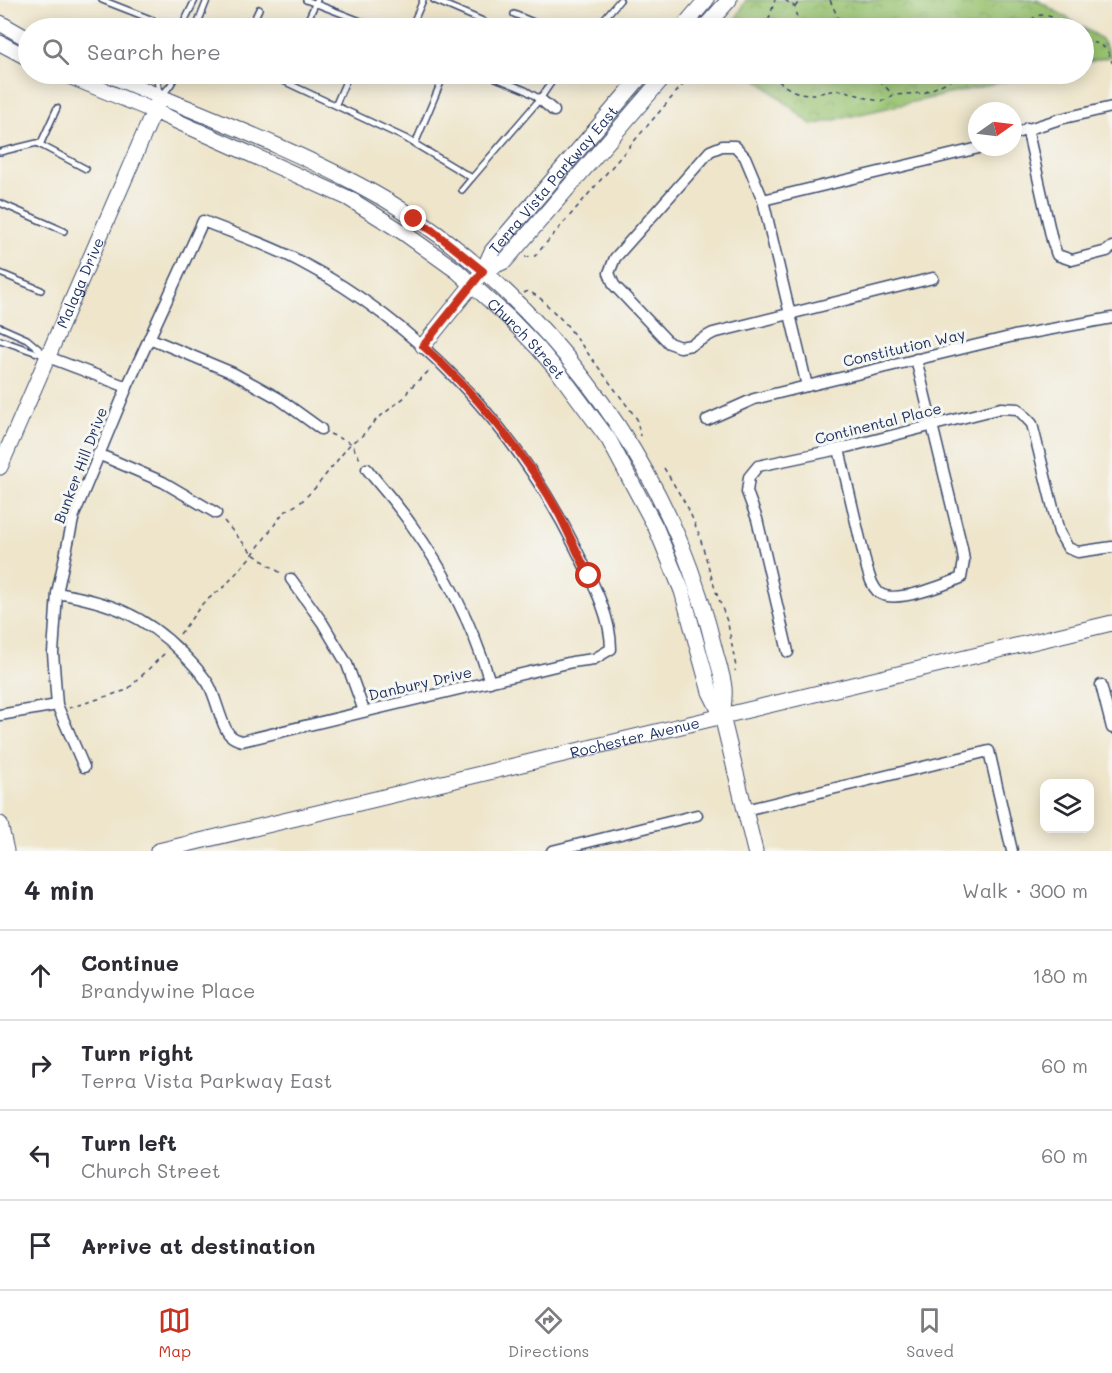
<!DOCTYPE html>
<meta charset="utf-8">
<style>
:root{--surface:#fff;--page:#f7f7f7;--text:#2b2b33;--muted:#7c7c81;--line:#e1e1e2;--accent:#c8321e}
body{margin:0;font-family:Mali,sans-serif;background:var(--page);color:var(--text)}
.controls{position:absolute;right:18px;bottom:18px;display:grid;overflow:hidden;border-radius:12px;box-shadow:0 3px 15px #0003}
.controls button{width:54px;height:54px;display:grid;place-items:center;padding:0;border:0;border-bottom:2px solid var(--line);background:var(--surface);color:var(--text);font:30px sans-serif}
.compass{position:absolute;left:968px;top:102px;width:54px;height:54px;border-radius:50%;background:var(--surface);box-shadow:0 3px 15px #0003;rotate:76deg}
.stop{position:absolute;width:18px;height:18px;margin:-14px;border:4px solid #c8321e;border-radius:50%;background:#fff}
.stop.end{background:#c8321e;border-color:#fff;box-shadow:0 2px 6px #0008}
.list{margin:0;padding:0;list-style:none}
h2{display:flex;justify-content:space-between;align-items:center;height:78px;margin:0;padding:0 24px;font-size:26px}
h2 small{font-size:20px;font-weight:400;color:var(--muted)}
.list li{display:grid;grid-template-columns:39px 1fr auto;gap:18px;align-items:center;box-sizing:border-box;height:90px;padding:0 24px;border-top:2px solid var(--line)}
.list b{display:block;font-size:22px;white-space:nowrap}
.list p{margin:0;font-size:20px;white-space:nowrap;color:var(--muted)}
.list em{font-size:20px;font-style:normal;color:var(--muted)}
.icon{flex:none;width:33px;height:33px;fill:none;stroke:currentColor;stroke-width:2;stroke-linecap:round;stroke-linejoin:round}
.map{position:relative;flex:none;width:1112px;height:851px;overflow:hidden}
.search{position:absolute;background:var(--surface);box-shadow:0 3px 15px #0003;left:18px;right:18px;top:18px;height:66px;display:flex;align-items:center;gap:15px;box-sizing:border-box;padding:0 21px;border-radius:33px;color:var(--muted);font-size:22px}
.sheet{height:438px;background:var(--surface)}
nav{display:flex;justify-content:space-around;align-items:center;box-sizing:border-box;height:84px;border-top:2px solid var(--line);background:var(--surface);font-size:16px;color:var(--muted)}
nav a{display:grid;justify-items:center;gap:3px}
nav .on{color:var(--accent)}
.map>svg:first-child{display:block}
.park{fill:url(#park-crowns);stroke:#5a7967;stroke-width:1.5}
.lines{fill:none;stroke-linecap:round;stroke-linejoin:round}
.lane-casing{stroke:#3b4a6e;stroke-width:8}
.street-casing{stroke:#3b4a6e;stroke-width:13}
.secondary-casing{stroke:#3b4a6e;stroke-width:17}
.path{stroke:#3b4a6e;stroke-width:1.5;stroke-dasharray:4.5 4.5;stroke-linecap:butt}
.lane{stroke:#fff;stroke-width:5}
.street{stroke:#fff;stroke-width:10}
.secondary{stroke:#fff;stroke-width:15}
.route{stroke:#c8321e;stroke-width:8}
.labels{text-anchor:middle;dominant-baseline:central;stroke-width:6;stroke-linejoin:round;paint-order:stroke}
.street-label{font-size:15px;fill:#1b2f5e;stroke:#f6f6f2}
</style>
<div class="map">
<svg width="1112" height="851" viewBox="0 0 1112 851">
<defs>
<pattern id="park-crowns" width="20" height="18" patternUnits="userSpaceOnUse" patternTransform="scale(1.5)"><rect width="20" height="18" fill="#98c370"/><path d="M2 6a3 3 0 1 1 6 0M12 15a3 3 0 1 1 6 0" fill="none" stroke="#7b9f5f"/></pattern>
</defs>
<rect width="100%" height="100%" fill="#f6f6f2"/>
<filter id="ink" filterUnits="userSpaceOnUse"><feTurbulence type="fractalNoise" baseFrequency=".0167" numOctaves="2"/><feDisplacementMap in="SourceGraphic" scale="12" xChannelSelector="R" yChannelSelector="G"/><feConvolveMatrix kernelMatrix="1 2 1 2 8 2 1 2 1" color-interpolation-filters="sRGB"/></filter>
<filter id="wash" filterUnits="userSpaceOnUse"><feTurbulence type="fractalNoise" baseFrequency=".008" numOctaves="4" result="noise"/><feDisplacementMap in="SourceGraphic" scale="24" xChannelSelector="R" yChannelSelector="G"/><feGaussianBlur stdDeviation="1.35" result="paint"/><feColorMatrix in="noise" values="0 0 0 0 0 0 0 0 0 0 0 0 0 0 0 0 0 1.4 0 .05"/><feComposite in="paint" operator="in"/></filter>
<g filter="url(#wash)">
<rect width="100%" height="100%" fill="#eee5cb"/>
<g class="park">
<path d="M746,0h291l63,38 12,18 -28,7v-35h-357l9,-9z"/>
<path d="M751,74h286l-225,51z"/>
</g>
</g>
<g filter="url(#ink)">
<g class="lines">
<g class="lane-casing">
<g id="lane">
<path d="M102,0l51,20"/>
<path d="M306,0l73,28"/>
<path d="M434,0l49,21"/>
<path d="M514,14l34,14"/>
<path d="M181,28l14,-28"/>
<path d="M196,28l11,-28"/>
<path d="M250,28l9,-19"/>
<path d="M304,28l13,-28"/>
<path d="M411,28l12,-28"/>
<path d="M596,28l24,-28"/>
<path d="M265,74l16,6"/>
<path d="M284,74l-3,6 124,58 67,40 68,-79 17,-25"/>
<path d="M486,74l39,16 15,9"/>
<path d="M159,93l-2,-13 3,-6"/>
<path d="M163,94l7,-8 7,-12"/>
<path d="M336,104l13,-30"/>
<path d="M415,144l29,-69"/>
<path d="M40,145l17,-37"/>
<path d="M0,152l37,-9 49,26"/>
<path d="M462,190l10,-12"/>
<path d="M0,203l64,28"/>
<path d="M0,273l41,17"/>
<path d="M0,327l27,12 20,17"/>
<path d="M0,340l43,15"/>
</g>
</g>
<g class="street-casing">
<g id="street">
<path d="M540,99l14,12"/>
<path d="M1027,128l25,112 5,15 15,5 35,-9 5,-4"/>
<path d="M1013,134l47,-15 52,-12"/>
<path d="M763,200l220,-53"/>
<path d="M149,338l84,35 45,25 43,31"/>
<path d="M48,357l79,30"/>
<path d="M807,386l-44,-186 -18,-43 -10,-11h-13l-12,5 -95,107 -6,15 5,12 55,58 11,4 11,-2 22,-12 220,-55"/>
<path d="M707,420l47,-21 53,-13 207,-50 98,-18"/>
<path d="M839,449l27,116c3,10 5,20 12,27 14,14 66,-7 83,-14l3,-17 -2,-13 -46,-189"/>
<path d="M98,454l65,28 53,31"/>
<path d="M367,469c14,18 30,35 43,54 35,48 63,103 80,159"/>
<path d="M291,579l31,43 25,42 17,47"/>
<path d="M57,593c52,9 88,22 125,60 10,10 20,20 27,32 7,12 13,43 21,50 4,4 8,5 12,6l330,-79 22,-3 17,-10c0,-35 -21,-71 -36,-102 -60,-121 -156,-223 -276,-286 -30,-16 -64,-27 -96,-40l-76,166 -53,128 -17,78 -4,60 4,52 27,62"/>
<path d="M788,652l-31,-133 -10,-27 2,-15 9,-11 81,-17 162,-41 17,1 14,15 27,108 9,16 10,4 34,-5"/>
<path d="M1101,685l11,43"/>
<path d="M0,715l57,-10"/>
<path d="M745,810l244,-59 23,100"/>
<path d="M552,851l145,-36"/>
</g>
</g>
<g class="secondary-casing">
<g id="secondary">
<path d="M0,23l28,16"/>
<path d="M682,28l24,-28"/>
<path d="M704,28l25,-28"/>
<path d="M0,43l28,15"/>
<path id="s1" d="M64,74l90,37 194,87 56,35 53,38 52,47 29,30 22,26 49,66 47,88 26,63 28,101 12,24 33,135"/>
<path d="M107,74c84,37 171,68 252,111 140,73 261,213 321,357 15,37 27,75 36,113 3,11 7,22 8,33 1,9 -1,19 -2,28"/>
<path d="M483,271l22,-10 161,-187"/>
<path id="s2" d="M423,346l60,-75 9,-20 151,-177"/>
<path id="s3" d="M0,467l157,-363"/>
<path d="M0,824l6,27"/>
<path id="s4" d="M158,851l954,-228"/>
</g>
</g>
<g class="path">
<path d="M785,0l10,7c1,8 2,17 10,21"/>
<path d="M830,0l8,18 7,2 6,8"/>
<path d="M795,7l5,-7"/>
<path d="M766,28l9,-28"/>
<path d="M1027,28c9,-25 30,-8 45,0"/>
<path d="M1084,44c14,-5 25,4 28,19"/>
<path d="M772,74c6,7 13,13 22,17 20,8 34,-3 51,0 15,3 35,17 48,4l31,-2 31,-15 25,-4"/>
<path d="M874,74l19,21"/>
<path d="M987,74h17"/>
<path d="M525,257l10,-1 157,-182"/>
<path d="M524,293l4,-2 11,6 27,27 71,95 3,17"/>
<path d="M330,434l21,9 10,18"/>
<path d="M664,468l24,40 11,26 16,55 13,35 8,43 -1,4"/>
<path d="M224,521l29,33 29,20"/>
<path d="M180,634l23,-31 22,-17 28,-32 30,-41 18,-11 15,-15 35,-44 11,-7 15,-17 28,-22 4,-8 21,-19"/>
<path d="M69,708l58,-18 39,-38"/>
</g>
<use href="#lane" class="lane"/>
<use href="#street" class="street"/>
<use href="#secondary" class="secondary"/>
</g>
</g>
<g class="lines" filter="url(#ink)">
<path class="route" d="M414,219l19,12 50,40 -60,75c48,42 105,111 136,168 10,20 20,42 30,62"/>
</g>
<g class="labels">
<g class="street-label">
<text stroke="none"><textPath href="#s2" startOffset="212">Terra Vista Parkway East</textPath></text>
<text stroke="none"><textPath href="#s3" startOffset="201">Malaga Drive</textPath></text>
<text stroke="none"><textPath href="#s1" startOffset="538">Church Street</textPath></text>
<text transform="translate(904 347) rotate(-13)">Constitution Way</text>
<text transform="translate(878 423) rotate(-14)">Continental Place</text>
<text transform="translate(80 465) rotate(-69)">Bunker Hill Drive</text>
<text transform="translate(420 683) rotate(-13)">Danbury Drive</text>
<text stroke="none"><textPath href="#s4" startOffset="490">Rochester Avenue</textPath></text>
</g>
</g>
</svg>
<div class="controls">
<button><svg class="icon" aria-label="layers" viewBox="0 0 24 24"><path d="M12 4l9 5-9 5-9-5zM3 14l9 5 9-5"/></svg></button>
</div>
<svg class="compass" viewBox="-18 -18 36 36"><path d="M0-13l5 13h-10z" fill="#e53935"/><path d="M0 13l5-13h-10z" fill="#7c7c81"/></svg>
<div class="stop" style="left:589px;top:576px"></div>
<div class="stop end" style="left:414px;top:219px"></div>
<div class="search"><svg class="icon" aria-label="search" viewBox="0 0 24 24"><circle cx="10" cy="10" r="6"/><path d="M15 15l6 6"/></svg>Search here</div>
</div>
<section class="sheet">
<h2>4 min<small>Walk · 300 m</small></h2>
<ul class="list">
<li><svg class="icon" aria-label="ahead" viewBox="0 0 24 24"><path d="M12 20V5M6 11l6-6 6 6"/></svg><div><b>Continue</b><p>Brandywine Place</p></div><em>180 m</em></li>
<li><svg class="icon" aria-label="right" viewBox="0 0 24 24"><path d="M7 20v-9h11M14 6l5 5-5 5"/></svg><div><b>Turn right</b><p>Terra Vista Parkway East</p></div><em>60 m</em></li>
<li><svg class="icon" aria-label="left" viewBox="0 0 24 24"><path d="M17 20v-9H6M10 6l-5 5 5 5"/></svg><div><b>Turn left</b><p>Church Street</p></div><em>60 m</em></li>
<li><svg class="icon" aria-label="arrive" viewBox="0 0 24 24"><path d="M6 21V4h12l-3 4 3 4H6"/></svg><div><b>Arrive at destination</b></div></li>
</ul>
</section>
<nav>
<a class="on"><svg class="icon" aria-label="map" viewBox="0 0 24 24"><path d="M3 6l6-2 6 2 6-2v14l-6 2-6-2-6 2zM9 4v14M15 6v14"/></svg>Map</a>
<a><svg class="icon" aria-label="directions" viewBox="0 0 24 24"><path d="M12 3l9 9-9 9-9-9zM9 14v-3h6M13 9l2 2-2 2"/></svg>Directions</a>
<a><svg class="icon" aria-label="saved" viewBox="0 0 24 24"><path d="M7 4h10v16l-5-4-5 4z"/></svg>Saved</a>
</nav>
